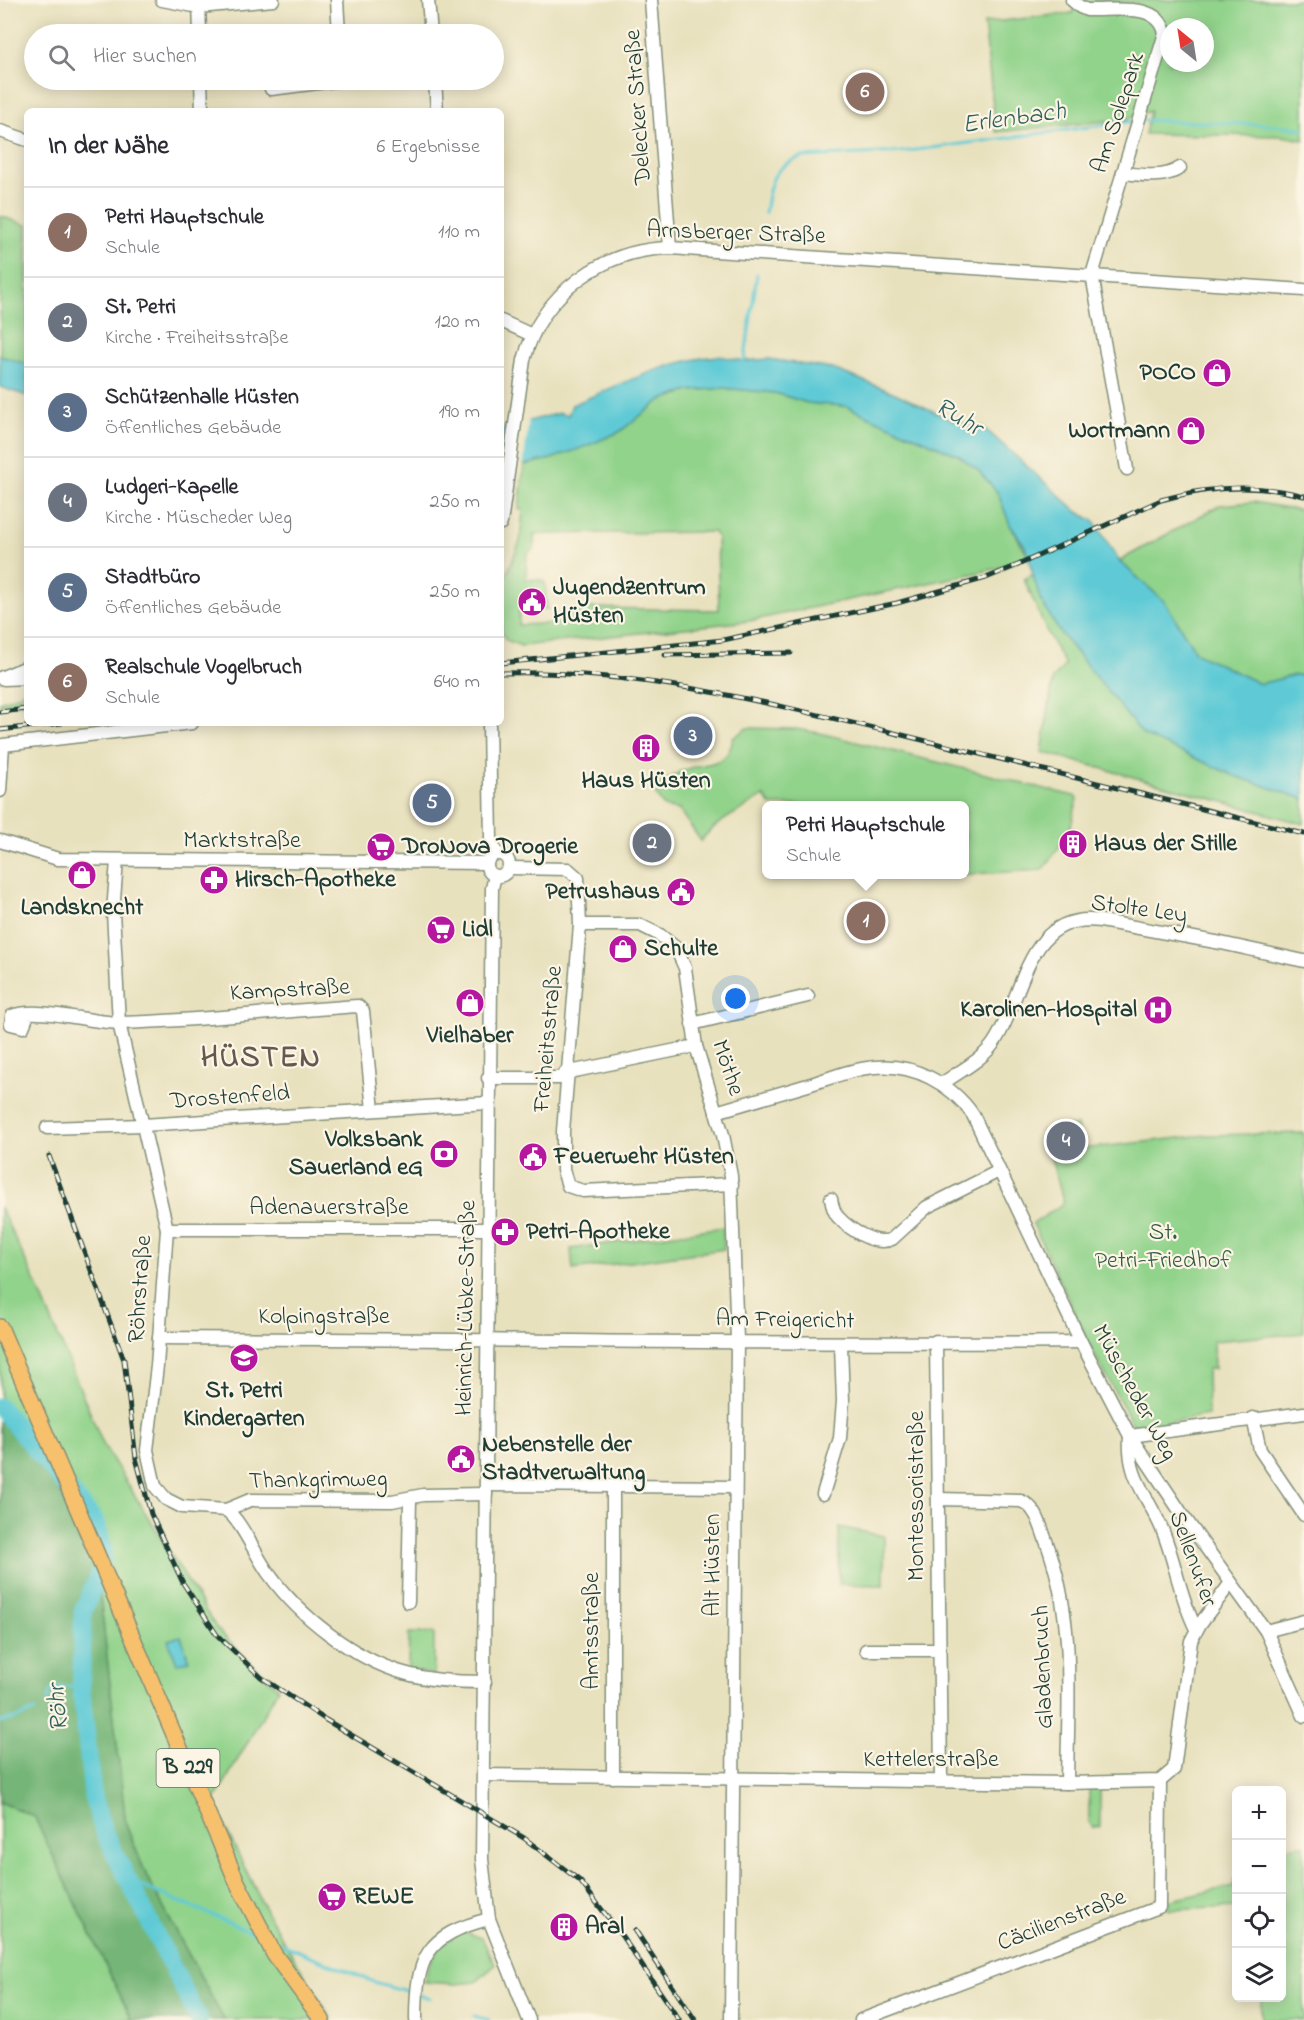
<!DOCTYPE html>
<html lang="de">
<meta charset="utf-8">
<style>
:root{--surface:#fff;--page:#f2f2f3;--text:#2b2b33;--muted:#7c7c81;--line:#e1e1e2;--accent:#b5179e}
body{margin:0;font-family:"Indie Flower",sans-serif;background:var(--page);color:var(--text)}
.controls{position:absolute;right:18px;bottom:18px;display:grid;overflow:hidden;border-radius:9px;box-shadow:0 3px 15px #0003}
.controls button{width:54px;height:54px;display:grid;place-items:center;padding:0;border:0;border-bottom:2px solid var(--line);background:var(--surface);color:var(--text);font:30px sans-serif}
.compass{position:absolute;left:1160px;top:18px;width:54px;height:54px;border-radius:50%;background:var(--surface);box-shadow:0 3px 15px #0003;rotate:330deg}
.you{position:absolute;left:736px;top:999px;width:21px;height:21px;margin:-15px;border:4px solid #fff;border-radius:50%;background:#1a73e8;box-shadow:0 0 0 9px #1a73e833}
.badge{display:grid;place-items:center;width:39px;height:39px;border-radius:50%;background:var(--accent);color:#fff;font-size:20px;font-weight:700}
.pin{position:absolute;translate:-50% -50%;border:3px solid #fff;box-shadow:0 2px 6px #0006}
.popup{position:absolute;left:762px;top:801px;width:207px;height:78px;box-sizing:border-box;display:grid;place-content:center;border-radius:9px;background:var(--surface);filter:drop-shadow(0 2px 4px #0005);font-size:20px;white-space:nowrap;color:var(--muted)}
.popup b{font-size:22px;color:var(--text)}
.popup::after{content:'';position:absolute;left:50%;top:100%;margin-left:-12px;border:12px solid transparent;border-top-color:var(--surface)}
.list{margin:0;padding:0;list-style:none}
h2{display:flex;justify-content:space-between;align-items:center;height:78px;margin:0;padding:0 24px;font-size:26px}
h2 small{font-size:20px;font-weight:400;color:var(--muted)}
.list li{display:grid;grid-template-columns:39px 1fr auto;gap:18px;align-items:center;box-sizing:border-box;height:90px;padding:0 24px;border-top:2px solid var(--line)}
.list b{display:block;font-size:22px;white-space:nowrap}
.list p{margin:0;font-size:20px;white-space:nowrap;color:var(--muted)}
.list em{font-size:20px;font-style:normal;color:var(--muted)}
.icon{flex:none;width:33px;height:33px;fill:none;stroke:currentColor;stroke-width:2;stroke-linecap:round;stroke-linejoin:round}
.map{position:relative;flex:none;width:1304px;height:2020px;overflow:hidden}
.search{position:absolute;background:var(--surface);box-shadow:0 3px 15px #0003;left:24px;top:24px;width:480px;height:66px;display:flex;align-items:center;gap:15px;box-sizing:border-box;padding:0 21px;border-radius:33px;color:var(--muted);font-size:22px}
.panel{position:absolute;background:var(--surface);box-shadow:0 3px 15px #0003;left:24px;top:108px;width:480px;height:618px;border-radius:9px}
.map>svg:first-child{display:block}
.green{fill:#91d38b;stroke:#588860;stroke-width:1.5;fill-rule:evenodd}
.forest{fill:#74b577;stroke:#4a7956;stroke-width:1.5}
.water{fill:#5ecad6;stroke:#3e8485;stroke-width:1.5}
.pier{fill:#e8e1be}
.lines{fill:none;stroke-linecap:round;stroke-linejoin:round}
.stream{stroke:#5ecad6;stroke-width:3}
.river{stroke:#5ecad6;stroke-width:18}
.minor-casing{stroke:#848f79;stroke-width:15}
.major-casing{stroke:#848f79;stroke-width:18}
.minor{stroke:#fff;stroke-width:12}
.major{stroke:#f7c06c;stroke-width:15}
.rail-casing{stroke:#1f3d34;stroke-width:5}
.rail{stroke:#fcf5e5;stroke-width:3;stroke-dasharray:9;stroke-linecap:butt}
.labels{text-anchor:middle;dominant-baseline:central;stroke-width:4.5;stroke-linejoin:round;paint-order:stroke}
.shield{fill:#fcf5e5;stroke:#617469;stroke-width:1.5}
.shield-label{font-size:22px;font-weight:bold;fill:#1f3d34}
.street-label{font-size:24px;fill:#1f3d34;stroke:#fcf5e5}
.poi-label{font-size:24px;font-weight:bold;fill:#1f3d34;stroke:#fcf5e5;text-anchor:start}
.park-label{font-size:24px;fill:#365b45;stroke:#fcf5e5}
.water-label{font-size:26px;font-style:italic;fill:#2f605c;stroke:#fcf5e5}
.district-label{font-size:30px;font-weight:bold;letter-spacing:1.5px;fill:#635a4f;stroke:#fcf5e5}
</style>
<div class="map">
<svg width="1304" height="2020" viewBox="0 0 1304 2020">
<rect width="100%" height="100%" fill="#fcf5e5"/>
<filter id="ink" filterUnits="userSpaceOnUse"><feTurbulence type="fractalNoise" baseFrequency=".0167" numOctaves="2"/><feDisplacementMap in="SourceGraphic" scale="12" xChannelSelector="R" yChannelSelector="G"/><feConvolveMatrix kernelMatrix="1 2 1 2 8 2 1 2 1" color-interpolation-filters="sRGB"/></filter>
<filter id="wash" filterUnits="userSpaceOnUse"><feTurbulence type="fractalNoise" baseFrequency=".008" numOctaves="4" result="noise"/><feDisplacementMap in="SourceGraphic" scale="24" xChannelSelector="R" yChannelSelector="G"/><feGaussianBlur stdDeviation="1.35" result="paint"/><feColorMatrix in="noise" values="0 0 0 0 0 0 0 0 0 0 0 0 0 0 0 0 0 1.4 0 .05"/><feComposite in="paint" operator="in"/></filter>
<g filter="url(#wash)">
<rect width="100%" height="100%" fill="#e8e1be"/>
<g class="green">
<path d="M1082,0h222v140l-22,-4 -137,-2 5,-23 -23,8 -131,13 -12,-109 88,-10zM1169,27h36v36h-36z"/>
<path d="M0,216l27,9v139l-27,-8z"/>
<path d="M723,388l52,5 33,10 37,3 113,49 20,15 20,23 12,32 18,30 -24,12 -255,54 -228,25 -15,-6 -5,-8v-44l19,-47 3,-32 -4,1 5,-45 27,-6 68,-27 42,-32 28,-9zM714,532l3,6 2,72 -129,-2 -28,7v8l-43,2v-14l28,-2 -2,-26 -4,-3 -15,-1 1,-25 7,-6v-14z"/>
<path d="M1254,502l50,9v165l-9,-1 -35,9 -64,-31 -31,-51 -46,-41 101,-56z"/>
<path d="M1034,574l6,25 19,32 84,104 92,41 69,23v25l-262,-72 11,-73 12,-14 -18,-33 -23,-53z"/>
<path d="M27,687v15l-27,4v-4l19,-7z"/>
<path d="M747,728l49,1 24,4 258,64 -9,36 -26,37 -127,7 -45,-2 94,-1v-68l-195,-1 -6,-9c-21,14 -49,25 -63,45l-22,-31 -15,-3 -12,-19c10,-5 20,-12 30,-17 21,-11 46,0 51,-33z"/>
<path d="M1077,1125l5,24 124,-14 98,-2v200l-91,8 1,28h-7l1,46 -61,11 -11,4 -43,-78 -60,-128 31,-21 -21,-72z"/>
<path d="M0,1207l37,78 66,159 114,185 61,60 -65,114 56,114 63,103h-108l-77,-143 -21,-52 -28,-247 -98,-165z"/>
<path d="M723,1227l1,22 -151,21 -2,-21z"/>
<path d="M839,1527l45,9v49l-45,-1z"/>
<path d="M409,1633h25v42l-26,-6z"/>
<path d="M1089,1788l11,1v38h-8l-3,-6z"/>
<path d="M0,1802l34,14 98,204h-132z"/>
<path d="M1304,1845v175h-43v-22h21v-151z"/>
<path d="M1236,1877v30l-67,3 -1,-9 65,-15z"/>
<path d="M463,1931l19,7 13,27 -19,17 -20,2 -32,-2c6,-26 16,-40 39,-51z"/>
</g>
<path class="forest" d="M0,1413l52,62 46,103 28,247 21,52 77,143h-92l-98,-204 -34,-14z"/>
<g class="water">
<path d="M0,356l27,8v32l-27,-9z"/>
<path d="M719,356l25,5 25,-2 64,10 62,24 59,28 29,6 95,85 16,9 25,40 46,41 31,51 64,31 35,-9 9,1v123l-69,-23 -92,-41 -84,-104 -19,-32 -15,-53 -15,-21 -12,-32 -20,-23 -20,-15 -113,-49 -37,-3 -33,-10 -52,-5 -34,3 -28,9 -42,32 -32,14 -36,13 -50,11v-42l59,-15 8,2 4,-10c45,-19 98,-46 147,-49z"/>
<path d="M181,1636l8,24 -12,4 -9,-24z"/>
</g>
<path class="pier" d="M529,418l-6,50 -22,5 6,-50z"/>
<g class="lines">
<g class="stream">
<path d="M1141,120l136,5 27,4"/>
<path d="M765,213c5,-29 5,-45 36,-56l100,-5 234,-31"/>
<path d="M744,364l13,-90"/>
<path d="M48,1700l1,-7 7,-6h25"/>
<path d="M0,1722l14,-3 21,-8"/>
<path d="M129,1881l128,53"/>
<path d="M274,1941l100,41 40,11"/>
<path d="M420,1995l10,3"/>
<path d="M474,2016l15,4"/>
</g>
<path class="river" d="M0,1407l95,114 8,26 -1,19 -19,45 -2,76 12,111 11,34 95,188"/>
</g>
</g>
<g filter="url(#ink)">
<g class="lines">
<g class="minor-casing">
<g id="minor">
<path d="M162,0l37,7 74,-7"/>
<path d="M337,0l2,34"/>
<path d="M428,0l3,34"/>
<path d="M651,0l19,248"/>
<path d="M1072,0l8,7 7,3c26,1 71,-9 78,23l-73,242 35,194"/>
<path d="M199,1l1,33"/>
<path d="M201,80l1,31"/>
<path d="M435,80l2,31"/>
<path d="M271,89l71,-9"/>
<path d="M0,131l27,9"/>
<path d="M1123,173c18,2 41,6 57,-5"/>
<path d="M501,321l31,14"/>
<path d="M501,523l23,-163c17,-66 79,-111 146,-112l634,42"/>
<path d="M0,678l27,-11"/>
<path d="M4,679l23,-1"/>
<path d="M489,723l2,116 5,15"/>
<path d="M0,791l3,-46 189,-22"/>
<path d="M0,841l58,18 429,4"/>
<circle cx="498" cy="865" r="11"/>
<path d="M117,861l-4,51 6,111 48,206 -10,137 -10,84 8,36 11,13 16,8 44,3 24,-10 142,1 31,-6 63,-1"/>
<path d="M510,868l58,1 10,9 2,47 -17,206v39l5,16 15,5 149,-7"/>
<path d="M495,876l-3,12 -10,971 7,60 40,101"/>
<path d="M580,925h60l20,10 16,13 9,20 11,78 27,89 8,41 6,164 -6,680"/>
<path d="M28,1014l-5,13 -12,-3 1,-8c27,-10 78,7 109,7 79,-2 158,-12 237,-17l5,5 10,99"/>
<path d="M692,1024l116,-28"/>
<path d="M565,1073l131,-27"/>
<path d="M488,1078h77"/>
<path d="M942,1084c16,-12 39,-23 51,-40 31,-43 31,-134 108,-123l120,22 83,18"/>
<path d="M716,1112c31,-9 62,-18 92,-27 23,-7 43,-16 67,-18 38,-4 77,17 98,48l108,227 49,94 54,81 82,114 38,85"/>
<path d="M47,1128l96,-3 345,-22"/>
<path d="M831,1199c1,6 3,13 7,18 11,12 38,30 54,22l35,-32 72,-36"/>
<path d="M167,1229h323"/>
<path d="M159,1338c307,1 615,7 922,4"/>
<path d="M936,1341l5,439"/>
<path d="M1253,1418l7,32 44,65"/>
<path d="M1130,1436c-3,42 17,58 32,93 14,34 17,66 34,100"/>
<path d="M1130,1436l174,-23"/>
<path d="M487,1485l247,2"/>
<path d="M613,1486v291"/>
<path d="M823,1494l17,-56 3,-37 -2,-56"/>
<path d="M939,1499l82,2c15,6 19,23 24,37 31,81 23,159 22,245"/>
<path d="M226,1510c16,11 30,47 43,64 30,42 85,85 135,99 26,8 54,9 81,9"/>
<path d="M408,1602l2,-104"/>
<path d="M1266,1631l38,-10"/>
<path d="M866,1650h73"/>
<path d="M484,1775l583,8 93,-2 14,-12 17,-128 9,-17 30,-40"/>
<path d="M416,2020c0,-63 10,-85 73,-101"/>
<path d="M861,2020l298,-113 1,-126"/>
</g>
</g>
<g class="major-casing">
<path id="major" d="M0,1327l237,555 37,72 48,66"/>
</g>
<use href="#minor" class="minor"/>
<use href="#major" class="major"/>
<g class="rail-casing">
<g id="rail">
<path d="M665,655l126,-2"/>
<path d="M501,663l222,-23 174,-37 89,-25 32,-13 143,-65c48,-14 94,-17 143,-4"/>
<path d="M501,673c132,-4 261,28 389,59 138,33 276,69 414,102"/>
<path d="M0,712l27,-3"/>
<path d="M0,730l61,-7"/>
<path d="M49,1156l75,204 12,98 15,56 32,69 34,52 44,42 65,43 198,118 56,43 39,51 60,88"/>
<path d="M635,1930l60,90"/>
</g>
</g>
<use href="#rail" class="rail"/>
</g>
</g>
<defs>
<g id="shop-disc" transform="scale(1.5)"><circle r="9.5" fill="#b5179e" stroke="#fcf5e5"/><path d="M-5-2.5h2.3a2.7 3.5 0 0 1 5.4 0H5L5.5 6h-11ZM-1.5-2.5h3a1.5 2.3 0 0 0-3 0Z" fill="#fff"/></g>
<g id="civic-disc" transform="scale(1.5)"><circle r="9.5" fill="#b5179e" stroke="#fcf5e5"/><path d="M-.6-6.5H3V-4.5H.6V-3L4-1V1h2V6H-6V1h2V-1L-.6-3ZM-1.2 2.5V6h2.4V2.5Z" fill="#fff"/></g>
<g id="building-disc" transform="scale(1.5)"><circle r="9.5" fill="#b5179e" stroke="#fcf5e5"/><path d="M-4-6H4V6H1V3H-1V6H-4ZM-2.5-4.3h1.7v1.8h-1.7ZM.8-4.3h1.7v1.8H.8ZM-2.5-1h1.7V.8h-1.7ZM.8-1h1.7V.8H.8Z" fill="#fff"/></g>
<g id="supermarket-disc" transform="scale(1.5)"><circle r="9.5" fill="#b5179e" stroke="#fcf5e5"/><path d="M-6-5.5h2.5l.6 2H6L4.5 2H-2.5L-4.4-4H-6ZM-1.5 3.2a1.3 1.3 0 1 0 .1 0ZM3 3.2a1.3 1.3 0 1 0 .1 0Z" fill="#fff"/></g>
<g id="pharmacy-disc" transform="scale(1.5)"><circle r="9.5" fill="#b5179e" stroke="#fcf5e5"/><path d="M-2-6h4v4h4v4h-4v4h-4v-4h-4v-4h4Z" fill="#fff"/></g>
<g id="hospital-disc" transform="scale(1.5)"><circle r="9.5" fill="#b5179e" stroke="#fcf5e5"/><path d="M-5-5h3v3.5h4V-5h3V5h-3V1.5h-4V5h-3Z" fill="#fff"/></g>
<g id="bank-disc" transform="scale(1.5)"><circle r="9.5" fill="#b5179e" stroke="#fcf5e5"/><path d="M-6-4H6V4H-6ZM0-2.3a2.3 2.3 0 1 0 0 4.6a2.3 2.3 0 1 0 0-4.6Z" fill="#fff"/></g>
<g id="school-disc" transform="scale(1.5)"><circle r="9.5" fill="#b5179e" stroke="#fcf5e5"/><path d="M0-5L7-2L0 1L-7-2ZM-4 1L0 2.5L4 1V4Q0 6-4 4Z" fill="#fff"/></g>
</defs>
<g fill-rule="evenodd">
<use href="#shop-disc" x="1217" y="373"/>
<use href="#shop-disc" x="1191" y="431"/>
<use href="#civic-disc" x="532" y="602"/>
<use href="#building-disc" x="646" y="748"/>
<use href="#building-disc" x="1073" y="844"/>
<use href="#supermarket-disc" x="381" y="847"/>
<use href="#shop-disc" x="82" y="875"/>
<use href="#pharmacy-disc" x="214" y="880"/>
<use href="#civic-disc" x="681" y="892"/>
<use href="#supermarket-disc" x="441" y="930"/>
<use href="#shop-disc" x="623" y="949"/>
<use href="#shop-disc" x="470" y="1003"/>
<use href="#hospital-disc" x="1158" y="1010"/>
<use href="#bank-disc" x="444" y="1154"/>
<use href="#civic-disc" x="533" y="1157"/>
<use href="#pharmacy-disc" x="505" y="1232"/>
<use href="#school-disc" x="244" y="1358"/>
<use href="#civic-disc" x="461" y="1459"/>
<use href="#supermarket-disc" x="332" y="1897"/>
<use href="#building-disc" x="564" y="1927"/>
</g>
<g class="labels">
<rect class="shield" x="156.5" y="1749" width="63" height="38" rx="4.5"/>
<g class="shield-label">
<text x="188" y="1768">B 229</text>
</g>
<g class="street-label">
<text transform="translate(639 107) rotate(-94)">Delecker Straße</text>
<text transform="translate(1119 113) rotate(-72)">Am Solepark</text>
<text transform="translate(736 234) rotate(2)">Arnsberger Straße</text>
<text x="242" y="841">Marktstraße</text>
<text transform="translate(1139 910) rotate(8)">Stolte Ley</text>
<text transform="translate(290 991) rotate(-3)">Kampstraße</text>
<text transform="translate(549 1039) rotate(-85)">Freiheitsstraße</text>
<text transform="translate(727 1068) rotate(71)">Möthe</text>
<text transform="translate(230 1098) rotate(-4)">Drostenfeld</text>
<text x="329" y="1208">Adenauerstraße</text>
<text transform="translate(141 1289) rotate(-86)">Röhrstraße</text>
<text transform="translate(467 1308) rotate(-89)">Heinrich-Lübke-Straße</text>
<text x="324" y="1317">Kolpingstraße</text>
<text transform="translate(785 1321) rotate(1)">Am Freigericht</text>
<text transform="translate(1134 1393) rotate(61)">Müscheder Weg</text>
<text transform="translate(318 1481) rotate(-1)">Thankgrimweg</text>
<text transform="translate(917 1496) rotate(-90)">Montessoristraße</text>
<text transform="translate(1192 1559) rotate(70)">Sellenufer</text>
<text transform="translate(713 1565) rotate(-90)">Alt Hüsten</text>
<text transform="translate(592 1631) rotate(-90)">Amtsstraße</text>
<text transform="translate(1044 1667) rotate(-92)">Gladenbruch</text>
<text x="931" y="1760">Kettelerstraße</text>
<text transform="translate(1062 1921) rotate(-21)">Cäcilienstraße</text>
</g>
<g class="poi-label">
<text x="1196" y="373" text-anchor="end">POCO</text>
<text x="1170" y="431" text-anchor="end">Wortmann</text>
<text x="553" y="588">Jugendzentrum<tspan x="553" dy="28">Hüsten</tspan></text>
<text x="646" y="781" text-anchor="middle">Haus Hüsten</text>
<text x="1094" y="844">Haus der Stille</text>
<text x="402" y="847">DroNova Drogerie</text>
<text x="235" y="880">Hirsch-Apotheke</text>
<text x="660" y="892" text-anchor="end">Petrushaus</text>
<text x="82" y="908" text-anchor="middle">Landsknecht</text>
<text x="462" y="930">Lidl</text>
<text x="644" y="949">Schulte</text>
<text x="1137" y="1010" text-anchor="end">Karolinen-Hospital</text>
<text x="470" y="1036" text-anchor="middle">Vielhaber</text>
<text x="423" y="1140" text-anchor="end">Volksbank<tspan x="423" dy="28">Sauerland eG</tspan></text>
<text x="554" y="1157">Feuerwehr Hüsten</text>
<text x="526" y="1232">Petri-Apotheke</text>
<text x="244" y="1391" text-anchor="middle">St. Petri<tspan x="244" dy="28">Kindergarten</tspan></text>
<text x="482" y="1445">Nebenstelle der<tspan x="482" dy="28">Stadtverwaltung</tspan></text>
<text x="353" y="1897">REWE</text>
<text x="585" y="1927">Aral</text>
</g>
<g class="park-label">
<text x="1163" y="1233">St.<tspan x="1163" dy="28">Petri-Friedhof</tspan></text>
</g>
<g class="water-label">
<text transform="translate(1014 119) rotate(-8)">Erlenbach</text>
<text transform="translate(958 418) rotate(31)">Ruhr</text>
<text transform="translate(59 1708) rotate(-94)">Röhr</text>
</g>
<g class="district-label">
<text x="261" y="1059">HÜSTEN</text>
</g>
</g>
</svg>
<div class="controls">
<button>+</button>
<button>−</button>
<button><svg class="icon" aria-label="locate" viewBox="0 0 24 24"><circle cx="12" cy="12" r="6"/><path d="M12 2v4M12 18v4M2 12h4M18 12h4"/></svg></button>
<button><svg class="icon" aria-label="layers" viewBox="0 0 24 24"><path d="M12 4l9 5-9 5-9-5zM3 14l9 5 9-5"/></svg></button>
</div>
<svg class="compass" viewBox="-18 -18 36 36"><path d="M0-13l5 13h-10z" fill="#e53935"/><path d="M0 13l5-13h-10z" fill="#7c7c81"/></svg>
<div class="you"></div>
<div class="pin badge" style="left:866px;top:921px;background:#8d6e63">1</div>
<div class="popup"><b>Petri Hauptschule</b>Schule</div>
<div class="pin badge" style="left:652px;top:843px;background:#6b7280">2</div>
<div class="pin badge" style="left:693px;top:736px;background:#5c6f8a">3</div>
<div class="pin badge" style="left:1066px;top:1141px;background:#6b7280">4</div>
<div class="pin badge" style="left:432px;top:803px;background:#5c6f8a">5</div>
<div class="pin badge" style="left:865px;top:92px;background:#8d6e63">6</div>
<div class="search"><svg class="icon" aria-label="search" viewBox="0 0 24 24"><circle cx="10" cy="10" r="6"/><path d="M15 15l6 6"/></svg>Hier suchen</div>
<section class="panel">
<h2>In der Nähe<small>6 Ergebnisse</small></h2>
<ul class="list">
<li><span class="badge" style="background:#8d6e63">1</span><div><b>Petri Hauptschule</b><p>Schule</p></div><em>110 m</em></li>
<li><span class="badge" style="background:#6b7280">2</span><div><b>St. Petri</b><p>Kirche · Freiheitsstraße</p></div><em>120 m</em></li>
<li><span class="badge" style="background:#5c6f8a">3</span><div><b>Schützenhalle Hüsten</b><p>Öffentliches Gebäude</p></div><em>190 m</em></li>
<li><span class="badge" style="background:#6b7280">4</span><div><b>Ludgeri-Kapelle</b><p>Kirche · Müscheder Weg</p></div><em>250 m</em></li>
<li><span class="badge" style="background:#5c6f8a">5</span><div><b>Stadtbüro</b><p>Öffentliches Gebäude</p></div><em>250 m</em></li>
<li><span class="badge" style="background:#8d6e63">6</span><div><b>Realschule Vogelbruch</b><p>Schule</p></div><em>640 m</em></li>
</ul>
</section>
</div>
